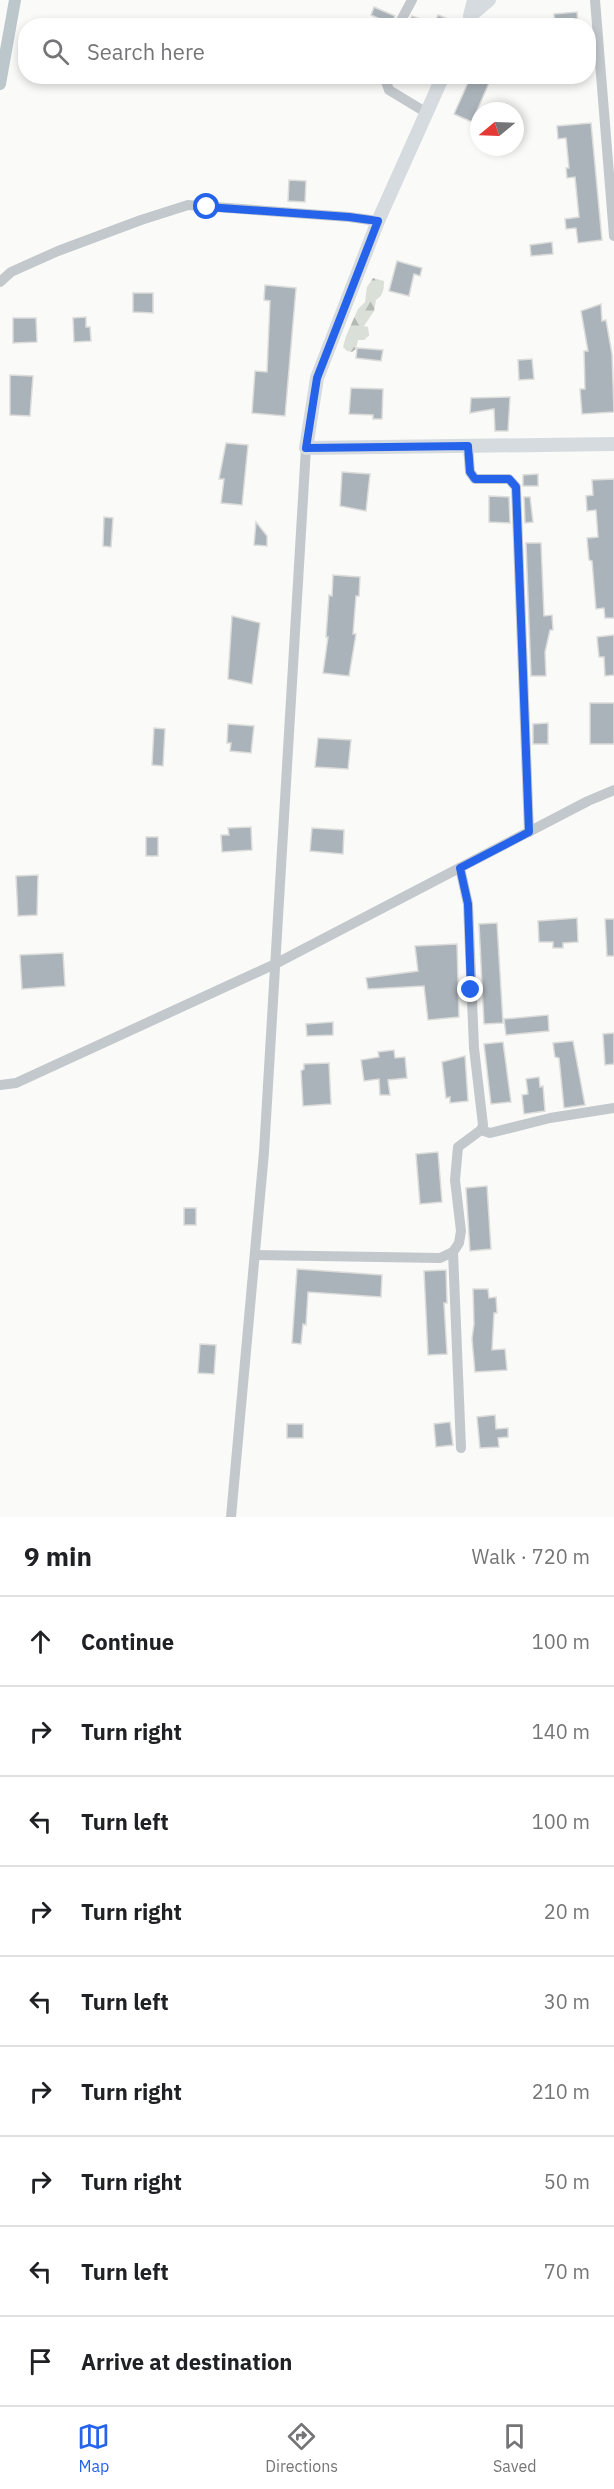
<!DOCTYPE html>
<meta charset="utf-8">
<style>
:root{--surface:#fff;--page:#f6f6f6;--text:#202124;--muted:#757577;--line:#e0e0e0;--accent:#2563eb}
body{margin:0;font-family:"IBM Plex Sans",sans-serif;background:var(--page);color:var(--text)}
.compass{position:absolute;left:470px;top:102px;width:54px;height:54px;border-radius:50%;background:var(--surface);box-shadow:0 3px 9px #0003;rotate:251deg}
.stop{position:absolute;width:18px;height:18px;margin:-14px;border:4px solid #2563eb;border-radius:50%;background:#fff}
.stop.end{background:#2563eb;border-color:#fff;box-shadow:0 2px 6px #0008}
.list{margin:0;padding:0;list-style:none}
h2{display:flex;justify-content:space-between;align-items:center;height:78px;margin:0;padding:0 24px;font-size:26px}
h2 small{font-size:20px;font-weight:400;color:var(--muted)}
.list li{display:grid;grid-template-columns:39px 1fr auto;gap:18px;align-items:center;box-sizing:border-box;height:90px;padding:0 24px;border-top:2px solid var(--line)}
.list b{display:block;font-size:22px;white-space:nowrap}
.list em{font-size:20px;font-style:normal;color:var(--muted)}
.icon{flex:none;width:33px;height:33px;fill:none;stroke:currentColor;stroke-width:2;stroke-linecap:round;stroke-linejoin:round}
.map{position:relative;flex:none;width:614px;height:1517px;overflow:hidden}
.search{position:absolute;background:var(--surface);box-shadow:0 3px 9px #0003;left:18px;right:18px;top:18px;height:66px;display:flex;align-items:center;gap:15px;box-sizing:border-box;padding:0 21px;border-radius:24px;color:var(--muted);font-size:22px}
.sheet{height:888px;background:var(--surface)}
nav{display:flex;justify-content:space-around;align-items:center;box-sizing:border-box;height:84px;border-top:2px solid var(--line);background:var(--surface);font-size:16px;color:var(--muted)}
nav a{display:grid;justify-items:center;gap:3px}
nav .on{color:var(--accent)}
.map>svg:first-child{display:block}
.forest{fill:url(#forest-firs)}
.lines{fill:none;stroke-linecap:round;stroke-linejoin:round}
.canal{stroke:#bbc7cb;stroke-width:12}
.building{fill:#aab3b9;stroke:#dcdcda;stroke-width:1.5}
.minor{stroke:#c3c8cc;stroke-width:10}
.major{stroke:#d6dbdf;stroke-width:14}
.route{stroke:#2563eb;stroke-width:8}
</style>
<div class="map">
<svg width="614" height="1517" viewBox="0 0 614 1517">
<defs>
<pattern id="forest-firs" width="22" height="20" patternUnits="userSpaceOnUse" patternTransform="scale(1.5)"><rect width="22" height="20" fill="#dadfd7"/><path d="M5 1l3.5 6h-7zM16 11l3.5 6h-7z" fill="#b4b9b4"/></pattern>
</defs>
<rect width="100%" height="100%" fill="#fafaf8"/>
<path class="forest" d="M373,278l11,3c0,8 -1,15 -8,19l-2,11 -10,15 4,1 1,8 -5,5h-6l-2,9 -4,3 -5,-1 -4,-4 3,-11 12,-27 7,-7 2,-15z"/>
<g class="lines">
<path class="canal" d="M0,84l15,-84"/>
</g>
<g class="building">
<path d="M374,7l21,9 -4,8 -20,-9z"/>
<path d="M577,12l1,14h-23l-1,-12z"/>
<path d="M438,15l10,4 -3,7h-38l5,-10 22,8z"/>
<path d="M471,76h21l-20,46 -18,-8z"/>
<path d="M591,123l11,117 -24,3 -2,-15 -10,1 -1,-10 14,-2 -4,-40 -8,1 -1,-10h3l-3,-30 -8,1 -1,-13z"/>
<path d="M289,180l17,1 -1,21 -17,-1z"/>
<path d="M552,242l1,12 -22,2 -1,-11z"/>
<path d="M397,261l25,7 -2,8 -6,-2 -5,22 -20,-5z"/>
<path d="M265,285l31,3 -11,128 -33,-3 3,-42 12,1 3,-71 -6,-1z"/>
<path d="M133,293h20v20l-20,-1z"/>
<path d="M601,304l1,17 4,-1 6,34 2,58 -32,2 -2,-25h5l-1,-38h4l-7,-40z"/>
<path d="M86,317v10h4l1,14 -17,1 -1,-24z"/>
<path d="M13,318h23l1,24 -24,1z"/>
<path d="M357,348l26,2 -2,11 -25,-3z"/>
<path d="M532,359l2,20 -15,1 -1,-20z"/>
<path d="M10,375l23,1 -3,40 -20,-1z"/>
<path d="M351,388l32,1 -1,30h-9v-4l-24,-1z"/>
<path d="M510,397l-2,34h-13l-1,-22 -24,4 1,-15z"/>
<path d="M226,443l22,2 -6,60 -21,-2 3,-24h-5z"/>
<path d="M342,472l28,2 -4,37 -26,-5z"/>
<path d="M538,474v12h-15v-11z"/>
<path d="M614,479v139h-9l-1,-10 -8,1 -4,-48 -3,-1 -2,-22 11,-1 -2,-27 -9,1 -1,-15 7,-1 -1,-15z"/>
<path d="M489,496l20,1 1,26 -21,-1z"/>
<path d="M524,497h6l3,25 -8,1z"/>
<path d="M104,517l9,1 -2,29 -8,-1z"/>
<path d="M256,522l11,14v10l-13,-1z"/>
<path d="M526,543h15l3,73 8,-1 1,15h-3l-5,22 1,24h-15z"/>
<path d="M333,575l27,2 -1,19h-3l-3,38h3l-7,42 -26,-3 5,-36h-2l3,-42 3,1z"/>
<path d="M232,616l28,7 -8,61 -24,-5z"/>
<path d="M614,635v40l-9,1 -1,-19h-5l-2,-20z"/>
<rect x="590" y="703" width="24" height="41"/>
<path d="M548,723v21h-15v-20z"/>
<path d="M228,724l26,2 -3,27 -21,-2 1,-8h-4z"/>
<path d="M154,728l11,1 -2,37 -11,-1z"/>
<path d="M318,738l33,2 -3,29 -33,-2z"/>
<path d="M251,827l1,23 -30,2 -1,-17h8l-1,-7z"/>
<path d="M312,828l32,2 -1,24 -33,-3z"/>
<rect x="146" y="837" width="12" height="19"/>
<path d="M38,875l-1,40 -19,1 -2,-40z"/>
<path d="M577,918l1,24 -15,1v5h-10v-6h-14l-1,-21z"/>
<path d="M605,919h9v37h-7z"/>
<path d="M497,923l6,100 -19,1 -5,-100z"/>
<path d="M457,944l2,73 -31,3 -4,-34 -56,3 -2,-11 52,-7 -3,-25z"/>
<path d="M63,953l2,33 -43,3 -2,-34z"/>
<path d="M548,1015l1,16 -43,4 -2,-16z"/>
<path d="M333,1022v13l-26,1 -1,-12z"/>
<path d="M614,1033v31l-9,1 -2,-31z"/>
<path d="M573,1041l12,64 -21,3 -5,-50 -4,-1 -2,-14z"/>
<path d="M503,1042l8,60 -20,2 -7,-60z"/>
<path d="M394,1050l1,8 10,-1 2,21 -19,2 2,15h-10l-1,-16 -15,2 -3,-21 18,-3 -1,-5z"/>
<path d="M465,1056l3,45 -18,2v-6l-4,1 -4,-36z"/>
<path d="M329,1063l2,41 -28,2 -2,-35 3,-2v-5z"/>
<path d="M539,1077l1,10 3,-1 2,25 -21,3 -2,-19 6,-1 -2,-15z"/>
<path d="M438,1152l4,50 -22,2 -4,-50z"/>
<path d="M487,1186l4,63 -21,2 -4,-63z"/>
<rect x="184" y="1208" width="12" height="17"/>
<path d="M297,1269l85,6 -1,22 -73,-5 -2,33 -3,-1 -2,20 -9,-1z"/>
<path d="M446,1270l1,33h-3l3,51 -19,1 -4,-84z"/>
<path d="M473,1289h15l1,9 7,-1 1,16h-3l-2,37 13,-1 2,21 -32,2 -3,-33 2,-15z"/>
<path d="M200,1344l16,1 -2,29 -16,-1z"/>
<path d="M495,1415l1,14 12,-1v9l-10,1 1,9 -19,1 -3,-31z"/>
<path d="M450,1422l3,23 -17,2 -2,-23z"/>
<rect x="287" y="1424" width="16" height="14"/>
</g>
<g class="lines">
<g class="minor">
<path d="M595,0l19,236"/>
<path d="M398,26l14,-26"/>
<path d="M384,76l5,14 38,23"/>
<path d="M0,282l11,-10 47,-21 83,-31 47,-15 161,12 29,4"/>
<path d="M468,446l2,26 5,7h34l7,8 13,345"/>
<path d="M0,1085l16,-2 259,-119 313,-163 26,-11"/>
<path d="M481,1130l9,3 60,-15 64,-10"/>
<path d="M453,1252l8,196"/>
<path d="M256,1255l184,3 13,-6 6,-9 2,-12 -6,-51 3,-33 23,-17 2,-5 -9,-77 -6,-144 -8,-36"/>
<path d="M231,1517l33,-365 42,-704"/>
</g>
<g class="major">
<path d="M474,0l-4,16 19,-16"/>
<path d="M443,76l-65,145 -61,157 -11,70 308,-4"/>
</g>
</g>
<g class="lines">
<path class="route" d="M207,207l142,10 29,4 -61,157 -11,70 162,-2 2,26 5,7h34l7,8 13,345 -69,36 8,36 3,86"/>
</g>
</svg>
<svg class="compass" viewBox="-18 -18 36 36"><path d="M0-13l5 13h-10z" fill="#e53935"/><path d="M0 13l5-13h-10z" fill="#757577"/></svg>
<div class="stop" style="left:207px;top:207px"></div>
<div class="stop end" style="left:471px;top:990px"></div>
<div class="search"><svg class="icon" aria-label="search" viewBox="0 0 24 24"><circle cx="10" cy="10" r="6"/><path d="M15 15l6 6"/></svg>Search here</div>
</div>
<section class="sheet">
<h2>9 min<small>Walk · 720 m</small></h2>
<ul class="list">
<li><svg class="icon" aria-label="ahead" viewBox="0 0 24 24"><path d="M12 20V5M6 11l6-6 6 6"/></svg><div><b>Continue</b></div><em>100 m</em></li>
<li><svg class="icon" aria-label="right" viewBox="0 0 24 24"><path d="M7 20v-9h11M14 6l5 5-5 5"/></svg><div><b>Turn right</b></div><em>140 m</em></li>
<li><svg class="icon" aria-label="left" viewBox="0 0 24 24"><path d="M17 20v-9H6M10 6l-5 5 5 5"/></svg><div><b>Turn left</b></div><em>100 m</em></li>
<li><svg class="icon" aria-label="right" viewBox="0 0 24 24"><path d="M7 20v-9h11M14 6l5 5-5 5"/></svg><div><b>Turn right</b></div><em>20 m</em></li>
<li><svg class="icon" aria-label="left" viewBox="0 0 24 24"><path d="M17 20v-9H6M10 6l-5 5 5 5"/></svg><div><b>Turn left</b></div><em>30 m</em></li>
<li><svg class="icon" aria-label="right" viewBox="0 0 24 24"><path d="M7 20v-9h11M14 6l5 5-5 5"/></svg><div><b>Turn right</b></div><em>210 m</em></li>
<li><svg class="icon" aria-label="right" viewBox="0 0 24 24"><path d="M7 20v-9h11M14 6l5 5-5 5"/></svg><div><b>Turn right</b></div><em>50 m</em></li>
<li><svg class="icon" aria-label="left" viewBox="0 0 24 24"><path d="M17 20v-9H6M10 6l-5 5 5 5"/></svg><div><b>Turn left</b></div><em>70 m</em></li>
<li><svg class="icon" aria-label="arrive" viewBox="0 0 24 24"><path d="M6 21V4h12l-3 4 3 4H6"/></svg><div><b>Arrive at destination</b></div></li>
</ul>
</section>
<nav>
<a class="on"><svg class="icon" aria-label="map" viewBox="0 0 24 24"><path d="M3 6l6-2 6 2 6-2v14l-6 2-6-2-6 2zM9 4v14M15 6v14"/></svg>Map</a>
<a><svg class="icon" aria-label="directions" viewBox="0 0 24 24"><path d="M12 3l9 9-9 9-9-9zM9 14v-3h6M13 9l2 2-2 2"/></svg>Directions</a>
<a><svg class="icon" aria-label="saved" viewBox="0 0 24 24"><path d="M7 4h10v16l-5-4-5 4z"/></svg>Saved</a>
</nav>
